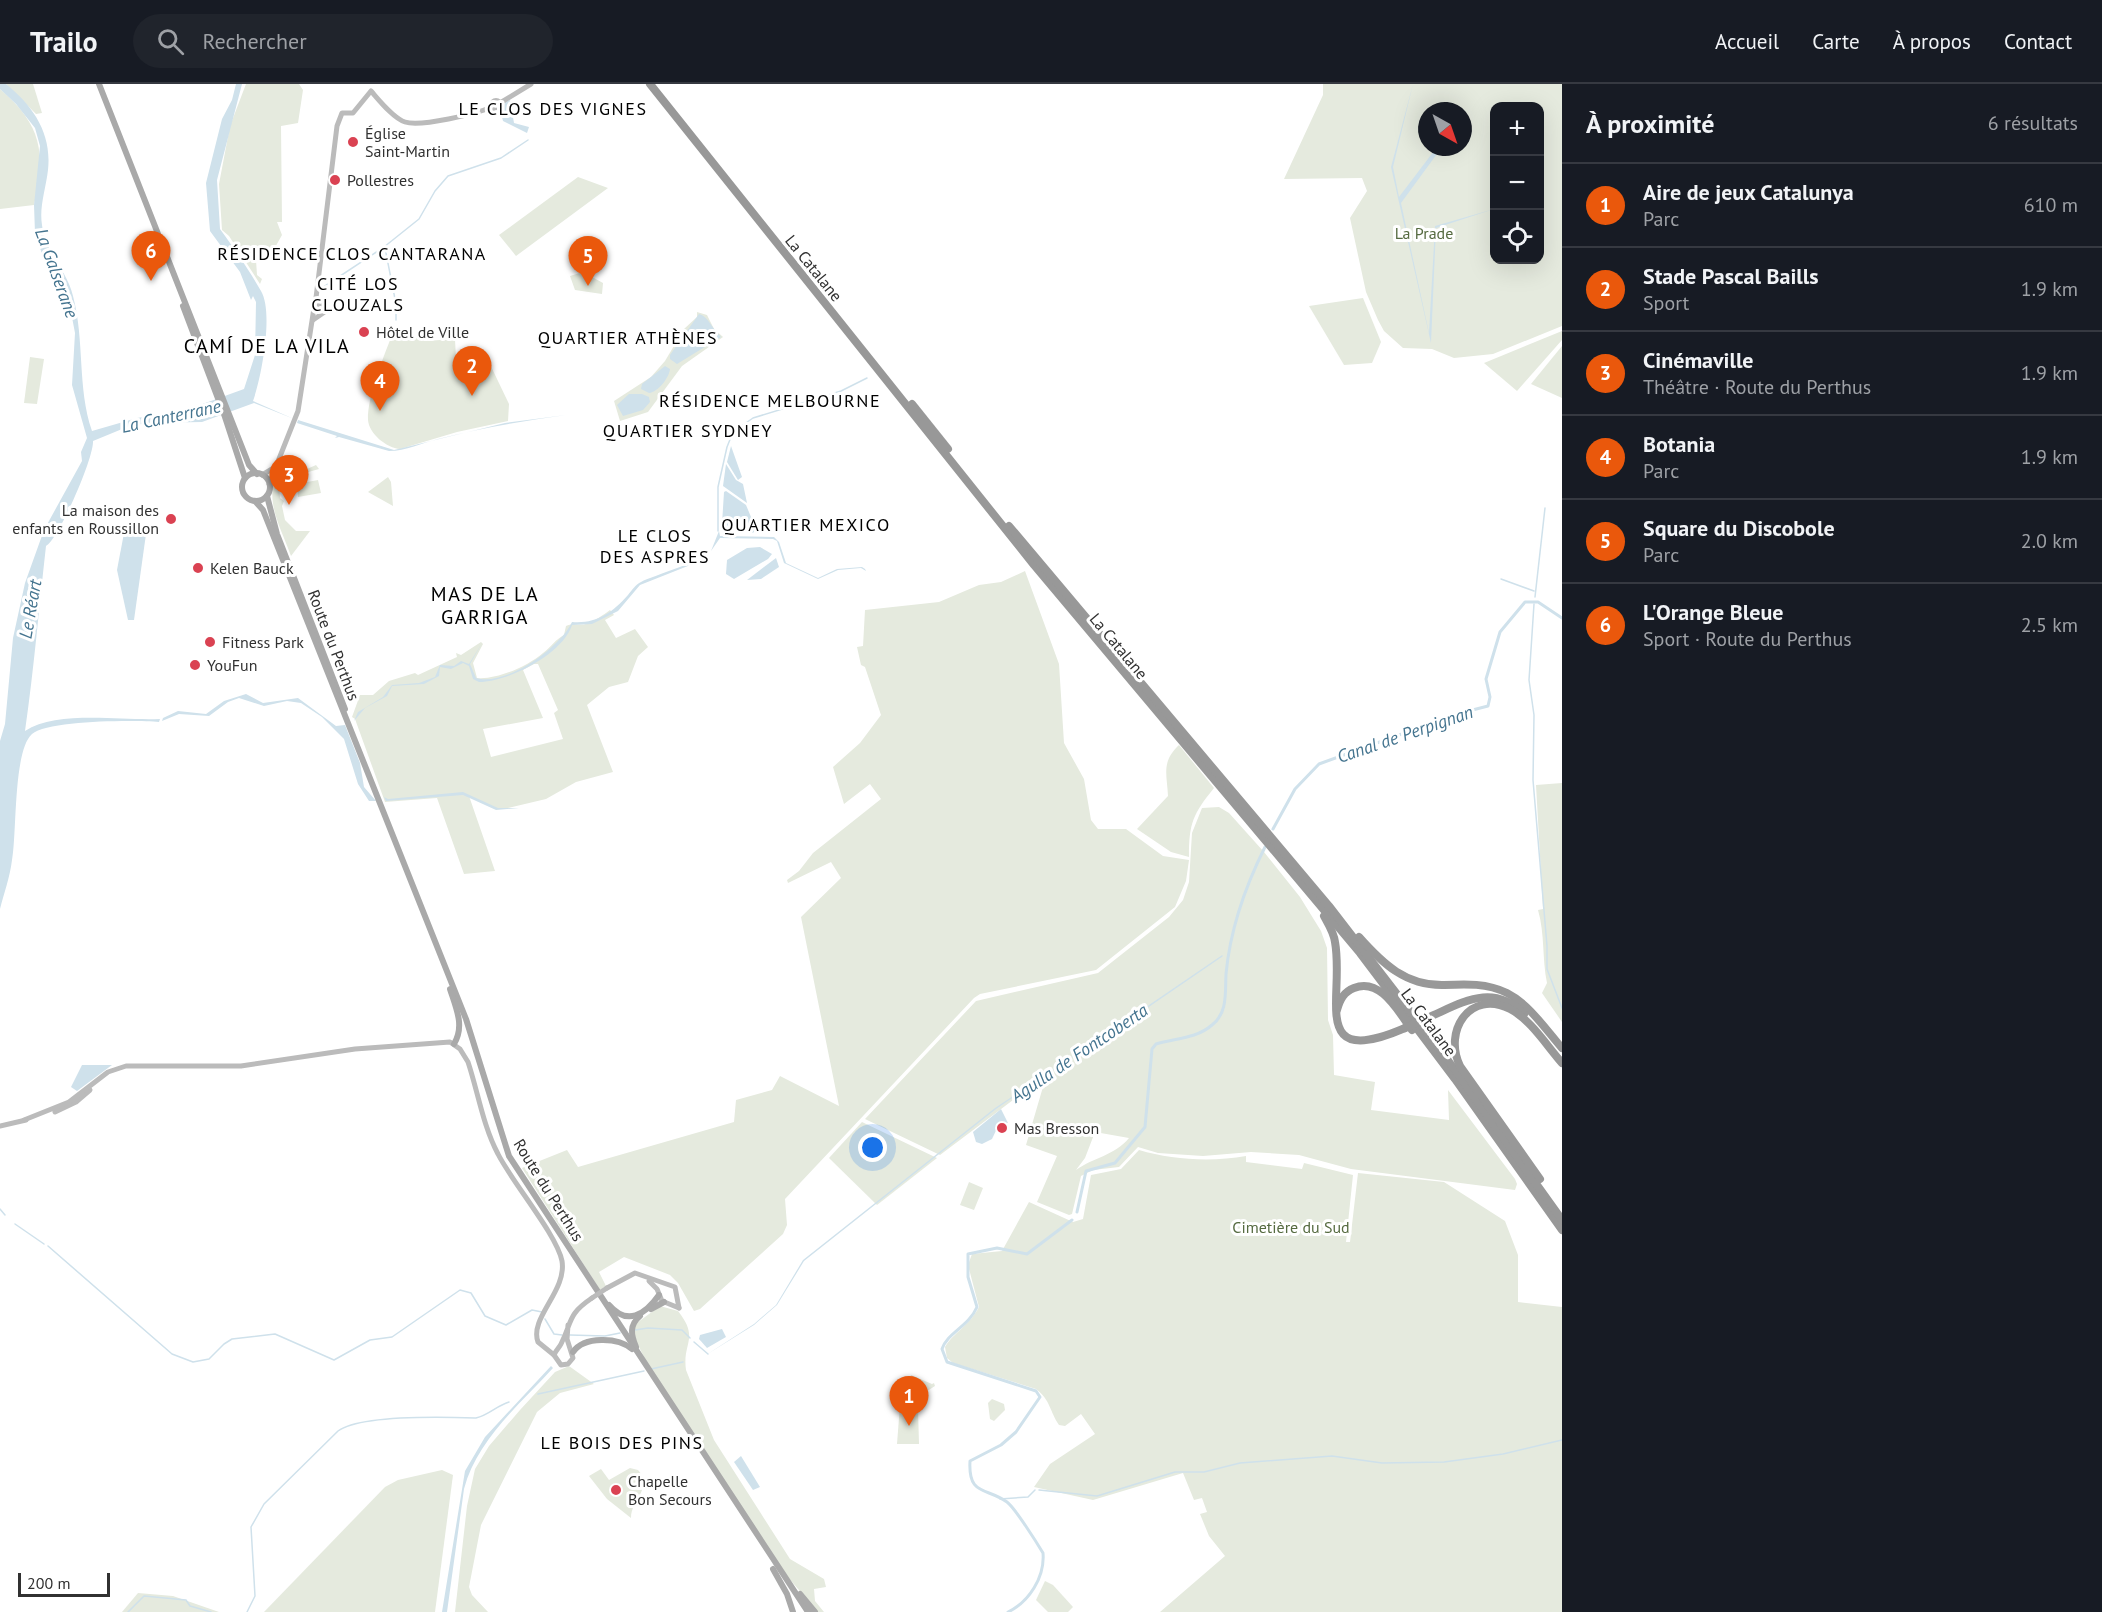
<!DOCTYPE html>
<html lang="fr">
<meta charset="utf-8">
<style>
:root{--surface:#171b24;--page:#20242c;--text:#f1f3f6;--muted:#9ea1a6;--line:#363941;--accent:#ea580c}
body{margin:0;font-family:"PT Sans",sans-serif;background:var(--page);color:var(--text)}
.controls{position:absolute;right:18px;top:18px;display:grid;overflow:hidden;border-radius:12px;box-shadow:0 6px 24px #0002}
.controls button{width:54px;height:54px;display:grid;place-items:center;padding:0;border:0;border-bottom:2px solid var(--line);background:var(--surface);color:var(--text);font:30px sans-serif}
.compass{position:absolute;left:1418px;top:18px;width:54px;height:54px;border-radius:50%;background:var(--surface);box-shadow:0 6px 24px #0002;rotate:140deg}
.scale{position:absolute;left:18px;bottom:15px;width:92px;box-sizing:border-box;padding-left:6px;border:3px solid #313131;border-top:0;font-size:16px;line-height:21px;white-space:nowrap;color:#313131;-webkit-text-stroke:4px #fff;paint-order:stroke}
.you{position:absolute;left:873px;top:1064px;width:21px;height:21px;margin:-15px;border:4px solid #fff;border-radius:50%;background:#1a73e8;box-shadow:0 0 0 9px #1a73e833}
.badge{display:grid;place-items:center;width:39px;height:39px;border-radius:50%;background:var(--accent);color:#fff;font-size:20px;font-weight:700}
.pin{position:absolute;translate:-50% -50px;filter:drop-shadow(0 2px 3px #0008)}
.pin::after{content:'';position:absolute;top:32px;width:21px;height:18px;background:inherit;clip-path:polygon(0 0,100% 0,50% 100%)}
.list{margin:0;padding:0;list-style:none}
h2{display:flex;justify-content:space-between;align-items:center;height:78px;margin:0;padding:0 24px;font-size:26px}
h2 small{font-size:20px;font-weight:400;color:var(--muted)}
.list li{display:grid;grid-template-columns:39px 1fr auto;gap:18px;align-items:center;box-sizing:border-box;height:84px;padding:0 24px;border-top:2px solid var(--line)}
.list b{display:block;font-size:22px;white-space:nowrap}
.list p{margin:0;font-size:20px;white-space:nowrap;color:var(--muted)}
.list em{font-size:20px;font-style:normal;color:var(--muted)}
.icon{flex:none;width:33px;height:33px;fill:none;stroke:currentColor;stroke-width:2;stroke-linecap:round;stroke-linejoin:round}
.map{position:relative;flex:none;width:1562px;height:1528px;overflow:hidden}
header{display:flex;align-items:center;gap:36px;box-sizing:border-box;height:84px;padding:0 30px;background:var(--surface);border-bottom:2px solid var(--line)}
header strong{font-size:28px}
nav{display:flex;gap:33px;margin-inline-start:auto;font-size:21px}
.search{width:420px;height:54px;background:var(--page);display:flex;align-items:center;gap:15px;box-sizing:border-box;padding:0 21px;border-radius:33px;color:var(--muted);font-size:22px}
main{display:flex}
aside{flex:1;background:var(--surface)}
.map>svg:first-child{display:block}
.green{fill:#e5eade;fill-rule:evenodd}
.water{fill:#cfe1eb}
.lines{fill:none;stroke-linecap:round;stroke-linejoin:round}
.stream{stroke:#cfe1eb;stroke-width:1.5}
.canal{stroke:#cfe1eb;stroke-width:3}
.secondary{stroke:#bbb;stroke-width:5}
.primary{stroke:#a9a9a9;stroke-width:6}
.highway{stroke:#989898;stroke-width:8}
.secondary-bridge{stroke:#bbb;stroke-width:5}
.highway-bridge{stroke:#989898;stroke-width:8}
.poi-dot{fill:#da4252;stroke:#fff;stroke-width:2}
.labels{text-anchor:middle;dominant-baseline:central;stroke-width:6;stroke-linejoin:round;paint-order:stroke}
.poi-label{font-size:16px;fill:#313131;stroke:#fff;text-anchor:start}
.park-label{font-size:16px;fill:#566b41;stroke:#fff}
.street-label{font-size:16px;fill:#313131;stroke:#fff}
.neighbourhood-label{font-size:18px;letter-spacing:1.5px;fill:#000;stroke:#fff}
.water-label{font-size:18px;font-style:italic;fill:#44748f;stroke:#fff}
.quarter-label{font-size:20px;letter-spacing:1.5px;fill:#000;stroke:#fff}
</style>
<header>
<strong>Trailo</strong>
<div class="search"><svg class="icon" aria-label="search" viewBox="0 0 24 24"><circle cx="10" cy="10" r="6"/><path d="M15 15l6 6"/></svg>Rechercher</div>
<nav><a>Accueil</a><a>Carte</a><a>À propos</a><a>Contact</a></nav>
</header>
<main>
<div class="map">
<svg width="1562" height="1528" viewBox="0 0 1562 1528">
<rect width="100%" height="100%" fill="#fff"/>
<g class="green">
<path d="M6,0h27l9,29 -6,1z"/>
<path d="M246,0h53l4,6 -5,33 -17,3 1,96h-5l5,13 -14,25h-12l1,15 5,4 -2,5 -31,-48 -7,-6 -3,-46 11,-58z"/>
<path d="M1323,0h239v242l-69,28 -39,4 -22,-9 -29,-1 -19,-17 -6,-11 -12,-28 -16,-74 17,-27 -5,-13 -78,1 39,-84zM1494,22h46v154h-46zM1427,27h36v36h-36z"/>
<path d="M0,5c42,36 46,64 34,116l-34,4z"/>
<path d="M578,93l30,11 -92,68 -17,-21z"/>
<path d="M583,188l20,11 -1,11 -27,-4 -5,-14z"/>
<path d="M1363,214l18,44 -9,21 -28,2 -35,-59z"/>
<path d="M697,228l10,3 7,14 9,8 -41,29 -34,46 -28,9 -6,-20 37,-24 14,-16 19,-32 13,-12z"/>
<path d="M394,246l32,11 29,-2 1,20 30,-3 23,48 -1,17 -51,11 -57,17c-13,-1 -31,-15 -32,-29 -1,-23 17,-67 26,-90z"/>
<path d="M1562,247v9l-45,51 -33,-28z"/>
<path d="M1562,262v52l-31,-14z"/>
<path d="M30,273l14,2 -7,45 -13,-1z"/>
<path d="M282,374l25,11 9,-4 3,4 -32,9 -5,-5 -4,3 2,22 4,3 -2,5 3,14 11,11h14l-19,25c-14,-38 -29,-58 -9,-98z"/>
<path d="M388,393l3,5 2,24 -25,-14z"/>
<path d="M318,396l3,13 -23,4 -1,-13z"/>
<path d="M1025,487l34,93 5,79 20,36 7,41 7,9h28l37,27 26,4 -3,21 -11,26 -79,63 -116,24 -6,4 -189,201 2,26 -4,9 -83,75 -6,2 -16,-28 -8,-8 -46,-18 -25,15 7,14 -6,4 -78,-122 45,-18 11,17 156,-45 2,-22 36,-10 8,-14 59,30 -38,-189 40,-39 -10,-16 -43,21 -1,-3 12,-9 14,-18 68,-54 -11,-15 -26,20 -11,-37 27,-24 21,-28 -16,-48 -4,-2 -4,-18 6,-1 2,-36 74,-8 40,-17 22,-3z"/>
<path d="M610,526l4,5 -9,5 11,18 19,-9 13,18 -10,9 -10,26 -19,5 -22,18 26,67 -37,10 -30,17 -38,9h-15l-24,-12 26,75 -31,3 -27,-76 -52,4 -30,-83 -3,-2 8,-22h13l16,-14 26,-8 3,2 39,-18 -1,-4 5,2 20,-13 2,2 -10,19 4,15c20,2 51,-12 66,-25 8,-6 13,-14 21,-18l2,-9c7,-4 12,0 20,-2 9,-3 17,-9 24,-14zM534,580h4l20,46 -4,3 9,26 -72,18 -8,-28 60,-11 -20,-48z"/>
<path d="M1179,661l35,43c-21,26 -25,35 -25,69l-18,-5 -34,-23 31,-33c-1,-22 -7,-34 11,-51z"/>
<path d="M1562,699v239l-20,-29 5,-10c-5,-24 -2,-49 -9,-73l5,-1 -7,-124z"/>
<path d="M1219,723l10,6 35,39 36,45 21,34 6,17 1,72 5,15 1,40 41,7 -4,28 78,10 -1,-30 67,89 2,5 -2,6 -164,-21 -52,-14 -48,-3 -48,4 -45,-3 -20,-6 -19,20 -26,3 -12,6 -9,38 -3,1 -32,-13 20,-46 -31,-11 19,-65 -4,-1 -101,76 -75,-36 111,-118 122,-28 71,-56 14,-17 6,-18 3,-49 10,-25zM1095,1048l34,6c-15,18 -35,19 -53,32l9,-12z"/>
<path d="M862,1038l75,36 -60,47 -48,-47z"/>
<path d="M1139,1066c33,10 73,12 107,6v6l56,7 2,-6 49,12 -7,67h4l8,-69 86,9 61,39 13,34v47l44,5v305h-402l65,-56 -16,-20 -9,-22 7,-2 -5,-14 -8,2 -11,-27 -90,27 -59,-13 16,-23 45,-30 -14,-20 -16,12 -6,-1c-9,-13 -9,-26 -23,-36l-83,-26 -6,-5 -2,-11c9,-15 24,-21 34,-40l-11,-42 4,-11 30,-3 27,-49 44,20 10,-3 8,-44 30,-6z"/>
<path d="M969,1098l14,6 -9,22 -14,-5z"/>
<path d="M660,1222l18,5c22,28 4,31 8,59l28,70 76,119 34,20 2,8 -12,2 1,12 9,11h-6l-32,-37 -138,-210 -14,-28v-12z"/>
<path d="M569,1282l25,18 -34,9 -23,19 -56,113 -12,62 3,8 16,17h-33l12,-106 8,-37 14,-23 31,-36 35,-38z"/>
<path d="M911,1291l21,9 2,-1 1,3 -11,7 -16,-6 -1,2z"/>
<path d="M992,1315l12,5 1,6 -11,11 -4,-2 -2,-16z"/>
<path d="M900,1321l18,4 1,35h-22z"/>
<path d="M630,1384l8,2c16,18 -7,29 -7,48l-24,-19 -18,-23 12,-7 8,11z"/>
<path d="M442,1386l11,5 -18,137h-171l121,-125 13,-7z"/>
<path d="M1045,1497l8,4 20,22 -5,5h-20l-12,-12z"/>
<path d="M138,1509l35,3 46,16h-97z"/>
</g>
<g class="water">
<path d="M0,0h6c27,22 46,49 42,86 -2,18 -9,37 -6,55 3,27 25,45 31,71 12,45 4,91 19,135l45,-13 49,-8 58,-21 11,-34 1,-53 -3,-6 -2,4 -11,-28 -30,-41 -4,-48 16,-64 10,-19 4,-16h6l-25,96 3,49c14,19 29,41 41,62 13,22 0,88 -8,110l41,18 -40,-16 -52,19 -55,1 -20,4 -34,14c1,17 -35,99 -47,105 -7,61 -12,123 -21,185 32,-21 96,-10 135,-12l-1,3c-23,-2 -111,-2 -127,12 -19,17 -15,100 -20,126 -2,17 -8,33 -12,49v-168l5,-17 8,-86 12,-55 19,-53 38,-69 -1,-9 6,-14 -15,-53 3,-52 -4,-21 -26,-49 -10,-30 -1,-28 6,-59 -5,-18 -19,-24 -16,-15z"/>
<path d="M1413,0l-20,83 6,30 38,-50h5l-41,56 28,130 6,-107 59,-17 -58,19 -5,115 -40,-176z"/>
<path d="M510,16l4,23 15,4 -2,6 -24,-12 -2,-8 4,-11z"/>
<path d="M699,230c9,2 14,16 22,23l-44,27 -7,-5v-4z"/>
<path d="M665,282l5,3c-1,9 -12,23 -21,24l-8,-4 1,-5z"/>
<path d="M629,310h13l7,3 1,5 -7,8 -20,6 -6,-11z"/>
<path d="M566,331c-43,6 -86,13 -128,24 -16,4 -32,12 -49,12l-50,-14 -4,1 2,-2 -40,-13 1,-3 96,30 111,-27z"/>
<path d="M731,362l11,31 -4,3 -11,-18z"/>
<path d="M726,380l10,16 7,4 4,19 -24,-17z"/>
<path d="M726,407l20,14 10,24 -3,4 -31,-9 2,-32z"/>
<path d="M719,447l1,5 54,1 5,5 7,21 32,15 19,-9 25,-2 3,2 1,2 -5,-3 -23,2 -20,9 -34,-16 -7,-22 -4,-2 -53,-1 -9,13z"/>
<path d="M124,449l22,1 -12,86h-6l-11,-50z"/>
<path d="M760,463l12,7 -4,5 -34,20 -8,-5 1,-14 20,-12z"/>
<path d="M708,468l2,1 -7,7 -63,25 -22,26 -26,13 -20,1c-9,29 -64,57 -93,57l-6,-3 -4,-13 -6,-3 -12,6 -11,-2 -1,9 -15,8 -32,2 -5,10 -22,12 -11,13 4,-9 25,-15 9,-12 27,-2 16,-6 5,-12 14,1 7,-5 8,3 13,-21 -12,21 6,14c29,9 84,-30 96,-56 24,2 40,-9 56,-27 4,-5 8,-11 13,-13 13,-7 63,-21 67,-30z"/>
<path d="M776,474l3,9 -18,12 -14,1z"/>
<path d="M246,610l17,9 35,-5 38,28 9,-1 15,38 4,24 12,14h-7l-11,-17 -14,-45 -22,-22 -21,-14 -14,-2 -23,5 -25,-8 -11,4 -19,14 -30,-2 -17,7 1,-3 15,-7 28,3 18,-13z"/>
<path d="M463,708l35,16h21l-23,2 -33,-15 -77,6 -2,-4 4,2z"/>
<path d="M1124,938l-128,87 -192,152 -27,44 -23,20 -48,30 48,-31 22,-19 27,-45 192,-152z"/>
<path d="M82,981h30l-35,26 -6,-4z"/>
<path d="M1001,1025l7,14 -8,-1 -8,17 -10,5 -6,-2 -3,-10z"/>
<path d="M722,1245l4,8 -19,11 -8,-9 1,-4z"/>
<path d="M551,1282l2,2c-33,36 -76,72 -89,121l-17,123h-5l23,-141 20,-34z"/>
<path d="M741,1372l19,31 -7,3 -19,-28z"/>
</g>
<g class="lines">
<g class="stream">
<path d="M385,164l11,56v16"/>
<path d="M319,206l65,-43 35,-28 16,-28 13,-15 53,-18 27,-18"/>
<path d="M718,447v-44l9,-40 6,-15 20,-14 88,-27 26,-13"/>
<path d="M1501,495l33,12"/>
<path d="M1535,513l10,-89"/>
<path d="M1534,520l-5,76 5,35 -1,65 14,166v23l15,39"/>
<path d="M1124,939l98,-67"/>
<path d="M0,1125l5,6"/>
<path d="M15,1140l29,20"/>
<path d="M48,1162l124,108 21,8 16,-3 15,-15 8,-5 43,-5 59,26 36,-20 22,-3 68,-47 11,3 14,23 21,9 26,-15 10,2"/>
<path d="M545,1235l9,15 8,1"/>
<path d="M635,1246l13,-2 34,2 8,8"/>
<path d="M570,1251l35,1 15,-3"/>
<path d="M694,1258l14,12"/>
<path d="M651,1285l32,-7"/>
<path d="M538,1310l106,-23"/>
<path d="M1039,1406l58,6 78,-24h29l36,-9 92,-7 50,7 62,-1 59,-8 59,-14"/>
<path d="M1000,1415l28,-2 7,-7"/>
<path d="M128,1528l16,-16 42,4 4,6 21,6"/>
<path d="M247,1528l8,-16 -4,-69 13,-23 74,-73c23,-17 108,-14 138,-13 13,-3 20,-12 33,-16"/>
</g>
<g class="canal">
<path d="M1273,745l22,-40 24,-25 138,-50 31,-8 2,-9 -4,-18 14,-47 25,-30h13l24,16"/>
<path d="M1077,1128l9,-41 29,-8 30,-36 7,-78 4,-5c19,-6 40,-5 56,-19 16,-12 13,-33 14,-51 4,-43 20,-89 39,-127"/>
<path d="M1008,1528c21,-10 37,-35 35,-59 -6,-10 -28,-45 -36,-51 -21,-15 -39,-6 -37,-41l31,-16 15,-13 24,-35 -4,-6 -89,-29 -5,-13c5,-16 27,-23 35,-42l-9,-30v-23l29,-6 30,6 45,-34"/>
</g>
<g class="secondary">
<circle cx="496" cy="21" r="4.5"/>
<path d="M500,19l31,-19"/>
<path d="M315,222l22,-180 5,-13h11l18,-22c8,9 22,27 34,31 16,5 71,-8 87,-15"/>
<path d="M313,236l13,-9 -1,-5 -5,-3"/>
<path d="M262,391l10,-6"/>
<path d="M269,400l29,-73 16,-103 6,-5"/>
<path d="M55,1028l21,-10 14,-12"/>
<path d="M24,1036l45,-18 39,-30 18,-6h115l114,-17 95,-7 10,7 8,13c10,30 15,64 30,92 14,28 59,81 64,107 5,30 -33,57 -24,81l16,13"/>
<path d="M0,1042l26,-6"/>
<path d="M649,1197l8,8 5,12 17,7"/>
<path d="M607,1204l28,-15 40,14 4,21"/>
<path d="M568,1241l-1,14 6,19 -5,6 -7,1 -7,-10c2,-5 5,-7 7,-11 12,-24 6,-29 31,-46"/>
</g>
<g class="primary">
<path d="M99,0l150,381 8,9"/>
<path d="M183,222l42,111 20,61"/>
<circle cx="256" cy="403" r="14"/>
<path d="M267,412l10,38 68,175"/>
<path d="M255,417l8,9 203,509 43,137 299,456"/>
<path d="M450,905c6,19 15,37 4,55"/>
<path d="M609,1221c18,21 36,10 50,-10"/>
<path d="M651,1225l13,-7"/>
<path d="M636,1263c-5,-12 -7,-22 4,-31"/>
<path d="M573,1268c11,-16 45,-15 59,-3"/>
<path d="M773,1485l14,25 6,18"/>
<path d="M800,1510l15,18"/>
</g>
<g class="highway">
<path d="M650,0l384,481 326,388 95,126 107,151"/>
<path d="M912,320l36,45"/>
<path d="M1009,442l320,380 118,153 115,161"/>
<path d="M1324,832c5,9 10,17 11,26 10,55 -27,128 70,86"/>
<path d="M1359,853c24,27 47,49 85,48 22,-1 43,-2 63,8 22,11 39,37 55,55"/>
<path d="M1337,926c3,-11 7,-18 17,-22 27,-11 45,25 58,42"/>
<path d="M1427,934c35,-15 65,-36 97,-4"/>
<path d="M1540,1095l-80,-113c-17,-35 10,-77 50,-57 20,10 37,37 52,54"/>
</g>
<path class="secondary-bridge" d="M592,1214l15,-10"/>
<path class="highway-bridge" d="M1405,944l22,-10"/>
</g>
<g class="poi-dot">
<circle cx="353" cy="58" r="6"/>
<circle cx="335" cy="96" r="6"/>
<circle cx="364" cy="248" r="6"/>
<circle cx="171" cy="435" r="6"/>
<circle cx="198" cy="484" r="6"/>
<circle cx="210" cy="558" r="6"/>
<circle cx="195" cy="581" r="6"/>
<circle cx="1002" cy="1044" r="6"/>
<circle cx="616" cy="1406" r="6"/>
</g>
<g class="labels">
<g class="poi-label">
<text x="365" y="49">Église<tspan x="365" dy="18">Saint-Martin</tspan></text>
<text x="347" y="96">Pollestres</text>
<text x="376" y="248">Hôtel de Ville</text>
<text x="159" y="426" text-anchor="end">La maison des<tspan x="159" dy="18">enfants en Roussillon</tspan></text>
<text x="210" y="484">Kelen Bauck</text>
<text x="222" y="558">Fitness Park</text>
<text x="207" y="581">YouFun</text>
<text x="1014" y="1044">Mas Bresson</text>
<text x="628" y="1397">Chapelle<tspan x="628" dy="18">Bon Secours</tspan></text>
</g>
<g class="park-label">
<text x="1424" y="149">La Prade</text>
<text x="1291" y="1143">Cimetière du Sud</text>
</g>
<g class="street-label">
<text transform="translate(814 184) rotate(51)">La Catalane</text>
<text transform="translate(334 561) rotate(69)">Route du Perthus</text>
<text transform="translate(1119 562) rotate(50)">La Catalane</text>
<text transform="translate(1429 938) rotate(53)">La Catalane</text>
<text transform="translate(549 1106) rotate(58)">Route du Perthus</text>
</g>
<g class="neighbourhood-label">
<text x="553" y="24">LE CLOS DES VIGNES</text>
<text x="352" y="169">RÉSIDENCE CLOS CANTARANA</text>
<text x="358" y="199">CITÉ LOS<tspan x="358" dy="21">CLOUZALS</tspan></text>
<text x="628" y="253">QUARTIER ATHÈNES</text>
<text x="770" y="316">RÉSIDENCE MELBOURNE</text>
<text x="688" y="346">QUARTIER SYDNEY</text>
<text x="806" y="440">QUARTIER MEXICO</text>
<text x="655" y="451">LE CLOS<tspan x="655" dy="21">DES ASPRES</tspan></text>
<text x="622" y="1358">LE BOIS DES PINS</text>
</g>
<g class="water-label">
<text transform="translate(57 189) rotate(70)">La Galserane</text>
<text transform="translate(171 332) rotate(-12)">La Canterrane</text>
<text transform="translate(30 525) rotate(-80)">Le Réart</text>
<text transform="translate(1405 650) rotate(-19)">Canal de Perpignan</text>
<text transform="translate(1079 969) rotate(-34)">Agulla de Fontcoberta</text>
</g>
<g class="quarter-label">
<text x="267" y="262">CAMÍ DE LA VILA</text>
<text x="485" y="510">MAS DE LA<tspan x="485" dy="23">GARRIGA</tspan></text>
</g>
</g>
</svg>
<div class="controls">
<button>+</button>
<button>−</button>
<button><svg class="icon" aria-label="locate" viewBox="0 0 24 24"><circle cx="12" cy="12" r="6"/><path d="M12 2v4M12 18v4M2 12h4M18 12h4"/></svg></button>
</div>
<svg class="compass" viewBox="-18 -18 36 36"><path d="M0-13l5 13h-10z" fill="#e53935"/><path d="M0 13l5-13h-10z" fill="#9ea1a6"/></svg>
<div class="scale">200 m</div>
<div class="you"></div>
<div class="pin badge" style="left:909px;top:1342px">1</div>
<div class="pin badge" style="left:472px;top:312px">2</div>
<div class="pin badge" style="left:289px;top:421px">3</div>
<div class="pin badge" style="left:380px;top:327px">4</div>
<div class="pin badge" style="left:588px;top:202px">5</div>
<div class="pin badge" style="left:151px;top:197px">6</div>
</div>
<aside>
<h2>À proximité<small>6 résultats</small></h2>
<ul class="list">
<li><span class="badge">1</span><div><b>Aire de jeux Catalunya</b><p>Parc</p></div><em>610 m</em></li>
<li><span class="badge">2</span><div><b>Stade Pascal Baills</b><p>Sport</p></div><em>1.9 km</em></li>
<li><span class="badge">3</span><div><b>Cinémaville</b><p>Théâtre · Route du Perthus</p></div><em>1.9 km</em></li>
<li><span class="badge">4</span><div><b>Botania</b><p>Parc</p></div><em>1.9 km</em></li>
<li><span class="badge">5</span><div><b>Square du Discobole</b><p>Parc</p></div><em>2.0 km</em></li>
<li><span class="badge">6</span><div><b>L'Orange Bleue</b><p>Sport · Route du Perthus</p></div><em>2.5 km</em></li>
</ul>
</aside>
</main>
